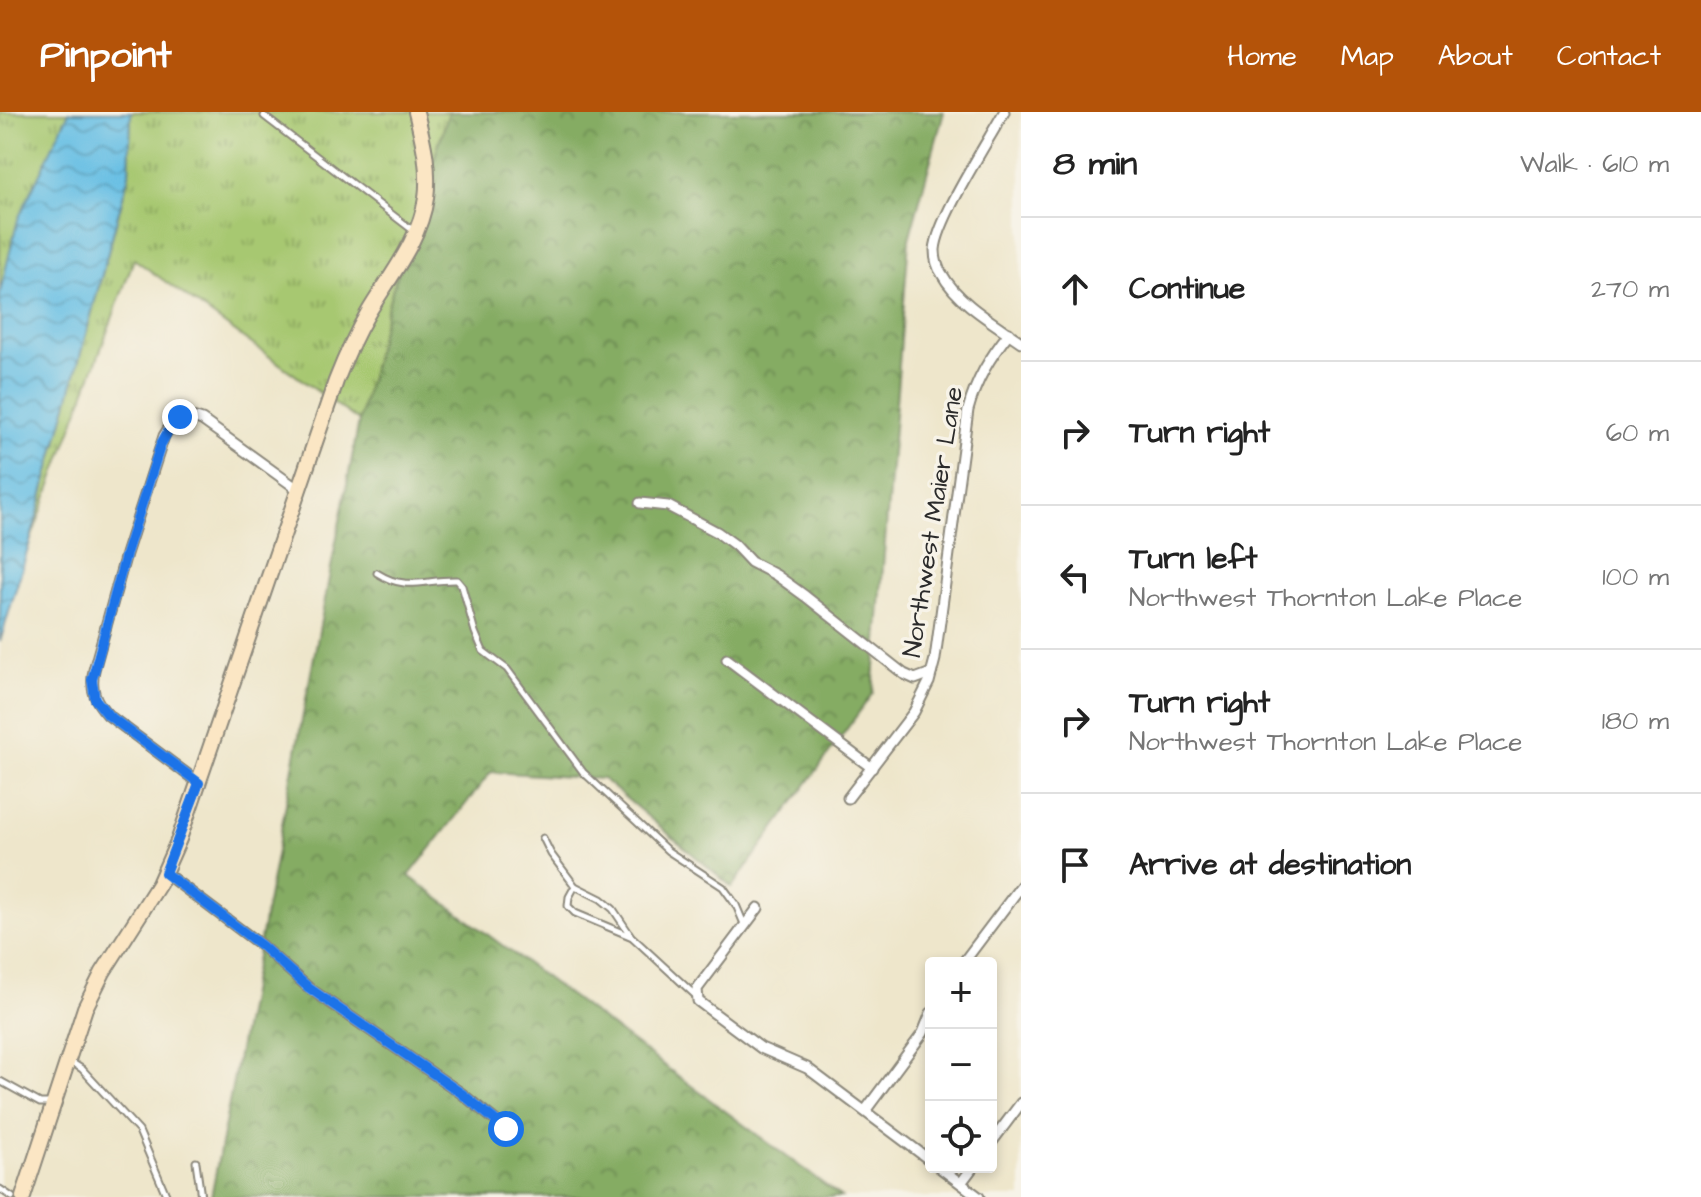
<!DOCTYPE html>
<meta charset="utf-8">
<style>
:root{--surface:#fff;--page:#f2f2f2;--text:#222;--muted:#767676;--line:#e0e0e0;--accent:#b45309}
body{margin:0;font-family:"Architects Daughter",sans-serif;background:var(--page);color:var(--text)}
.controls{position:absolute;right:24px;bottom:24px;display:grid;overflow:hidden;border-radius:8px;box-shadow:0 4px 12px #0003}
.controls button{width:72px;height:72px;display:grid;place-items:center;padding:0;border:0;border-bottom:2px solid var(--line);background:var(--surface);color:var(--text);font:40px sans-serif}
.stop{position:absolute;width:24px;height:24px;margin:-18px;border:6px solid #1a73e8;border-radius:50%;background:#fff}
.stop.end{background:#1a73e8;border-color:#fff;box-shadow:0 2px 8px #0008}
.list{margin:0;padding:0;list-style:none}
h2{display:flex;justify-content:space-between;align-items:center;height:104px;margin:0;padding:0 32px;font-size:34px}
h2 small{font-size:26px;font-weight:400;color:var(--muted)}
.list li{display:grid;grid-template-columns:52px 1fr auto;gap:24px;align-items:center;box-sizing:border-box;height:144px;padding:0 32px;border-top:2px solid var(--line)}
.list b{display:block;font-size:30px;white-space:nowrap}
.list p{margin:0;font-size:26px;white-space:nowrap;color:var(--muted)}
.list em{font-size:26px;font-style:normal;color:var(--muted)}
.icon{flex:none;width:44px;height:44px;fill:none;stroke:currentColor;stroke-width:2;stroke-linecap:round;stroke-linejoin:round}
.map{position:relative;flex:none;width:1021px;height:1085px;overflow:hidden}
header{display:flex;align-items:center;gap:48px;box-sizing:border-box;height:112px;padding:0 40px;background:var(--accent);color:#fff}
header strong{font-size:38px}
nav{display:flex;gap:44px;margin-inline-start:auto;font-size:28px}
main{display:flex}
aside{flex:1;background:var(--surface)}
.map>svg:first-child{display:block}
.grass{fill:url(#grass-tufts);stroke:#697a4e;stroke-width:2}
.forest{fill:url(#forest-crowns);stroke:#586c47;stroke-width:2}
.water{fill:url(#water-waves);stroke:#497588;stroke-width:2}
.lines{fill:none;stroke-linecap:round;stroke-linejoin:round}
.lane-casing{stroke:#8c887b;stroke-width:9}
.street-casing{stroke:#8c887b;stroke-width:13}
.secondary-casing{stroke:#8c887b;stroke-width:18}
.lane{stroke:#fff;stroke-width:5}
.street{stroke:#fff;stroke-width:9}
.secondary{stroke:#fbe6c4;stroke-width:14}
.route{stroke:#1a73e8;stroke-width:10}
.labels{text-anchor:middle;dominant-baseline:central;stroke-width:7;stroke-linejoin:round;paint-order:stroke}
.street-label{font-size:26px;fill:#2b2b2b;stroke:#f7f3e8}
</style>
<header>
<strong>Pinpoint</strong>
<nav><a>Home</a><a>Map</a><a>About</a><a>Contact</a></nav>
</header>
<main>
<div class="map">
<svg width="1021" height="1085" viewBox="0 0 1021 1085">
<defs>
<pattern id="grass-tufts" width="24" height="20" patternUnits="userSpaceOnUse" patternTransform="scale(2)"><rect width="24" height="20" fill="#a7c871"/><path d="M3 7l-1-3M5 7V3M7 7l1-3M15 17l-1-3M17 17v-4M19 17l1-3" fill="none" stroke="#88a35d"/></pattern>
<pattern id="forest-crowns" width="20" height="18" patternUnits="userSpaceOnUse" patternTransform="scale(2)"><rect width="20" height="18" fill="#85ac63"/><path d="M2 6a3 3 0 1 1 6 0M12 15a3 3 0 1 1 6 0" fill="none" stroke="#6d8c52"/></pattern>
<pattern id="water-waves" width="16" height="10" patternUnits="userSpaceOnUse" patternTransform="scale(2)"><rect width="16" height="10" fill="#67bfe4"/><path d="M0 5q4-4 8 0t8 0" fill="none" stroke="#559bb9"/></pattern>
</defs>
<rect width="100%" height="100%" fill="#f7f3e8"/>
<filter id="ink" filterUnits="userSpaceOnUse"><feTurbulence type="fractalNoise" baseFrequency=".0125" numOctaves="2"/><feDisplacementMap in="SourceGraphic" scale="16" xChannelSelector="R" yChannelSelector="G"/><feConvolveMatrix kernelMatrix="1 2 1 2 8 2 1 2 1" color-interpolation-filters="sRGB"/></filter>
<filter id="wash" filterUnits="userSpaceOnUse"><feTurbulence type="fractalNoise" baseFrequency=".006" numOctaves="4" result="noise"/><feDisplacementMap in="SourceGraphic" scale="32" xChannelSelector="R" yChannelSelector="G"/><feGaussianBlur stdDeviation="1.8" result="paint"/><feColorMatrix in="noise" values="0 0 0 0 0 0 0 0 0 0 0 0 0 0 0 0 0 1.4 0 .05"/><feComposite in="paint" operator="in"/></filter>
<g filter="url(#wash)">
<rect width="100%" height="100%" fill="#eee6cb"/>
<g class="grass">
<path d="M0,0h69l-69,180z"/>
<path d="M131,0h318l-60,189 -30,120 -225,-162 -104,283 99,-367z"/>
</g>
<path class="forest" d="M449,0h495l-35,127 -36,454 -141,194 -129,-108 -112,-7 -82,104 432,321h-630l148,-776 30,-120z"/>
<path class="water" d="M69,0h62l-2,62 -99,368 -30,100v-350l18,-73z"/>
</g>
<g filter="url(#ink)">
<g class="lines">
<g class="lane-casing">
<g id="lane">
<path d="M264,4l151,116"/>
<path d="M377,461c30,19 47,6 80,7l5,6 13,46 8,19 24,18 76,103 85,79 55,36 13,18 8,19"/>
<path d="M543,726l8,16 24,32 26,13 12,10 18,27 64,59"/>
<path d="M575,774l-6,11 -1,9 7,7 55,23"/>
<path d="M71,950l11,7 57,62 28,66"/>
<path d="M0,969l40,22h12"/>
<path d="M196,1050l5,35"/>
<path d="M0,1077l12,8"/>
</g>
</g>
<g class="street-casing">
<g id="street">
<path d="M1004,0c-17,31 -67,108 -69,138 0,9 2,17 7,24 16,29 52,49 79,68"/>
<path d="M640,391l28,3 49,26 18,13 16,17 25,13 29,21 99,78 11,5 16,-6"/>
<path d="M727,547l145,109"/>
<path d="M199,671l-91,-68c-13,-14 -18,-25 -14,-45l32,-116 38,-118c10,-18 19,-23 38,-16l97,70"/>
<path d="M848,686l66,-86 15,-30 6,-23 33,-249c8,-30 22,-53 41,-77"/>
<path d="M165,761l97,73 47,42 152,105 45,36"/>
<path d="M758,796l-61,81 1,12 63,47 46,20 124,93"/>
<path d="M963,851l58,-77"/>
<path d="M865,999l58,-78 8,-20"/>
<path d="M991,1031l30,-40"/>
<path d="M939,1055l40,30"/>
<path d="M961,1071l12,-16"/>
</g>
</g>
<g class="secondary-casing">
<path id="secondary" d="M23,1085l62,-189 18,-36 56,-88 20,-45 157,-458c9,-23 19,-46 32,-68 21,-36 52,-72 58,-115 4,-30 -3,-57 -10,-86"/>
</g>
<use href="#lane" class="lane"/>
<use href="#street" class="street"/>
<use href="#secondary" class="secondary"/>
</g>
</g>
<g class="lines" filter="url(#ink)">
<path class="route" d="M180,305l-8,7 -11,20 -35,110 -34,126 3,19 13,16 91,68 -34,90 97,73 47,42 152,105 45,36"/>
</g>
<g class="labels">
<g class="street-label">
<text transform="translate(933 410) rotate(-81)">Northwest Maier Lane</text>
</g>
</g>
</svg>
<div class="controls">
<button>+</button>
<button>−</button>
<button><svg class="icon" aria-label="locate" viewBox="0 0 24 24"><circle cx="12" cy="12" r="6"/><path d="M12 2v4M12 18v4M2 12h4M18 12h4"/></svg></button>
</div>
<div class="stop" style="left:506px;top:1017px"></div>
<div class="stop end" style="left:180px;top:305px"></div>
</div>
<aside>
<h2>8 min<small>Walk · 610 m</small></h2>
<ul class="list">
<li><svg class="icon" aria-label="ahead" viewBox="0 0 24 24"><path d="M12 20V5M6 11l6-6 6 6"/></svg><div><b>Continue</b></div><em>270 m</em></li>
<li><svg class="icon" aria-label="right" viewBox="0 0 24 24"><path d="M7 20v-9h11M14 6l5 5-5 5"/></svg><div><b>Turn right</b></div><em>60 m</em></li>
<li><svg class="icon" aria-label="left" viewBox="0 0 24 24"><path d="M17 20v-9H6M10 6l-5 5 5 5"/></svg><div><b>Turn left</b><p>Northwest Thornton Lake Place</p></div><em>100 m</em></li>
<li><svg class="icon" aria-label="right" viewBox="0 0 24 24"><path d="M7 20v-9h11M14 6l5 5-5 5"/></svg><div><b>Turn right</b><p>Northwest Thornton Lake Place</p></div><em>180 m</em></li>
<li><svg class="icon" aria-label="arrive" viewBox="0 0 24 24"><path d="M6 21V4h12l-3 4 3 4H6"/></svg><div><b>Arrive at destination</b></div></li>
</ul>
</aside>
</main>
